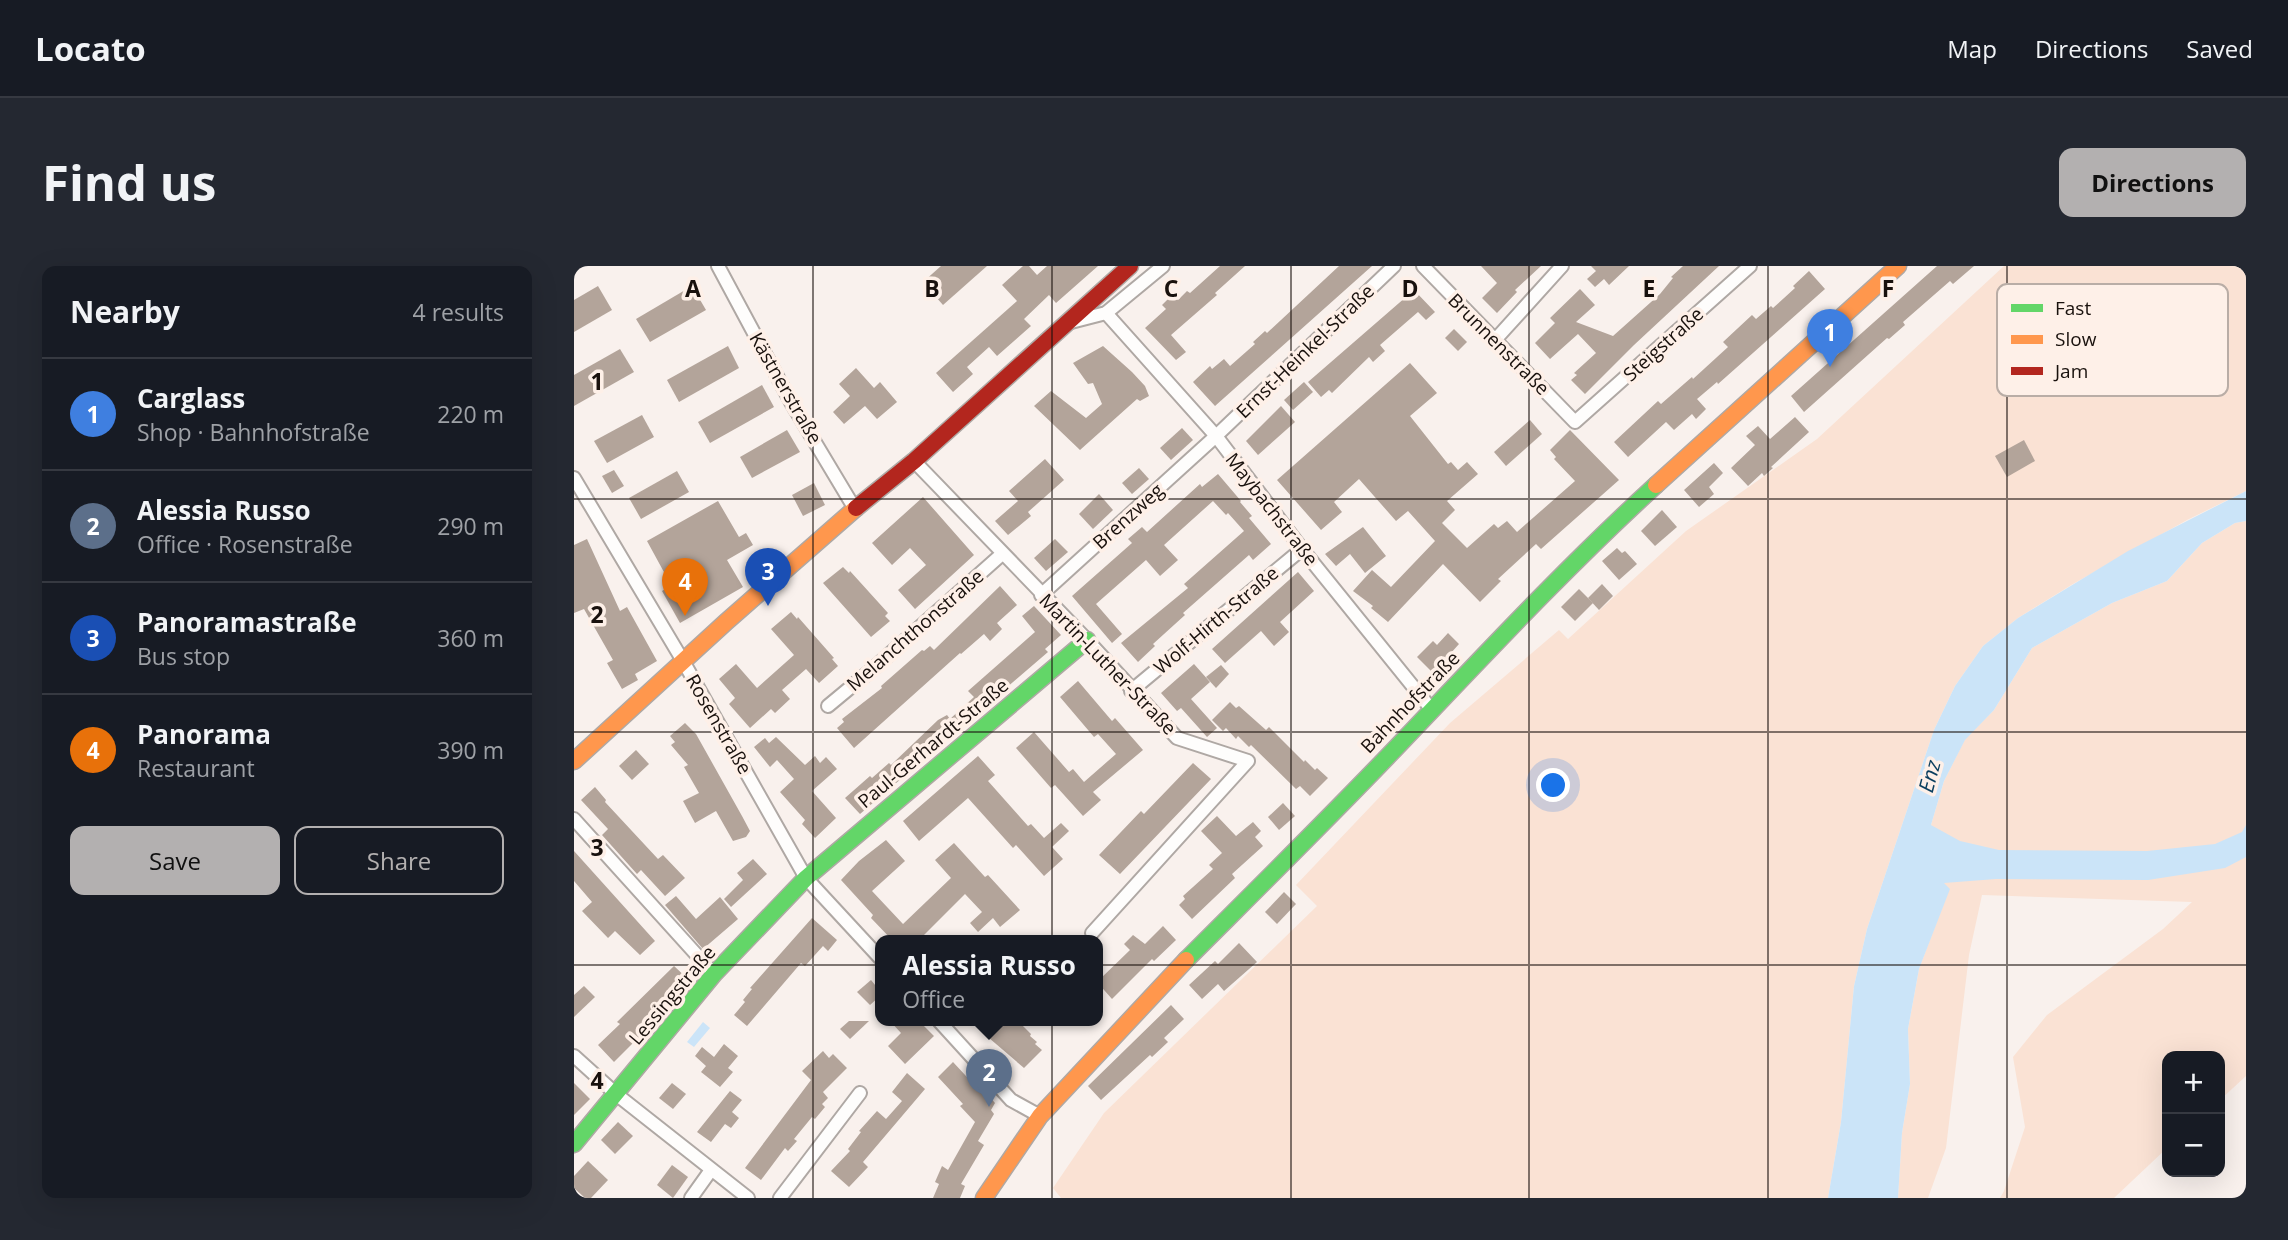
<!DOCTYPE html>
<meta charset="utf-8">
<style>
:root{--surface:#171b24;--page:#242831;--text:#f1f3f6;--muted:#9ea1a6;--line:#363941;--accent:#b3b0b0}
body{margin:0;font-family:"Open Sans",sans-serif;background:var(--page);color:var(--text)}
.controls{position:absolute;right:21px;bottom:21px;display:grid;overflow:hidden;border-radius:14px;box-shadow:0 7px 28px #0002}
.controls button{width:63px;height:63px;display:grid;place-items:center;padding:0;border:0;border-bottom:2px solid var(--line);background:var(--surface);color:var(--text);font:35px sans-serif}
.you{position:absolute;left:980px;top:520px;width:24px;height:24px;margin:-18px;border:5px solid #fff;border-radius:50%;background:#1a73e8;box-shadow:0 0 0 10px #1a73e833}
.badge{display:grid;place-items:center;width:46px;height:46px;border-radius:50%;background:var(--accent);color:#fff;font-size:23px;font-weight:700}
.pin{position:absolute;translate:-50% -58px;filter:drop-shadow(0 2px 4px #0008)}
.pin::after{content:'';position:absolute;top:37px;width:24px;height:21px;background:inherit;clip-path:polygon(0 0,100% 0,50% 100%)}
.popup{position:absolute;left:301px;top:669px;width:228px;height:91px;box-sizing:border-box;display:grid;place-content:center;border-radius:14px;background:var(--surface);filter:drop-shadow(0 2px 5px #0005);font-size:23px;white-space:nowrap;color:var(--muted)}
.popup b{font-size:26px;color:var(--text)}
.popup::after{content:'';position:absolute;left:50%;top:100%;margin-left:-14px;border:14px solid transparent;border-top-color:var(--surface)}
.list{margin:0;padding:0;list-style:none}
h2{display:flex;justify-content:space-between;align-items:center;height:91px;margin:0;padding:0 28px;font-size:30px}
h2 small{font-size:23px;font-weight:400;color:var(--muted)}
.list li{display:grid;grid-template-columns:46px 1fr auto;gap:21px;align-items:center;box-sizing:border-box;height:112px;padding:0 28px;border-top:2px solid var(--line)}
.list b{display:block;font-size:26px;white-space:nowrap}
.list p{margin:0;font-size:23px;white-space:nowrap;color:var(--muted)}
.list em{font-size:23px;font-style:normal;color:var(--muted)}
.actions{display:flex;gap:14px;padding:21px 28px}
.actions a{flex:1;padding:16px 0;border:2px solid var(--accent);border-radius:14px;text-align:center;font-size:24px;color:var(--accent)}
.actions .main{background:var(--accent);color:#111}
.map{position:relative;flex:none;width:1672px;height:932px;overflow:hidden;border-radius:14px}
header{display:flex;align-items:center;gap:42px;box-sizing:border-box;height:98px;padding:0 35px;background:var(--surface);border-bottom:2px solid var(--line)}
header strong{font-size:33px}
nav{display:flex;gap:38px;margin-inline-start:auto;font-size:24px}
.intro{display:flex;align-items:center;justify-content:space-between;box-sizing:border-box;height:168px;padding:0 42px}
h1{margin:0;font-size:49px}
.button{padding:18px 32px;border-radius:14px;background:var(--accent);color:#111;font-size:24px;font-weight:700}
main{display:flex;gap:42px;padding:0 42px}
aside{flex:1;background:var(--surface);border-radius:14px;box-shadow:0 7px 28px #0002}
.map>svg:first-child{display:block}
.green{fill:#fae2d4}
.water{fill:#cbe4f8}
.building{fill:#b3a49a}
.lines{fill:none;stroke-linecap:round;stroke-linejoin:round}
.street-casing{stroke:#afa8a4;stroke-width:16}
.fast-casing{stroke:#afa8a4;stroke-width:19}
.slow-casing{stroke:#afa8a4;stroke-width:19}
.jam-casing{stroke:#afa8a4;stroke-width:19}
.street{stroke:#fefdfc;stroke-width:12}
.fast{stroke:#63d668;stroke-width:16}
.slow{stroke:#ff974d;stroke-width:16}
.jam{stroke:#b3261e;stroke-width:16}
.grid{fill:none;stroke:#19110d;stroke-width:2;stroke-opacity:0.55}
.labels{text-anchor:middle;dominant-baseline:central;stroke-width:7;stroke-linejoin:round;paint-order:stroke}
.street-label{font-size:19px;fill:#19110d;stroke:#fef0e8}
.water-label{font-size:21px;font-style:italic;fill:#0b3f5f;stroke:#fef0e8}
.key{fill:#fef0e8;stroke:#b9ada6;stroke-width:2}
.key-label{font-size:19px;fill:#19110d}
.grid-label{font-size:23px;text-anchor:middle;font-weight:bold;fill:#19110d;stroke:#fef0e8;stroke-width:7;stroke-linejoin:round;paint-order:stroke}
</style>
<header>
<strong>Locato</strong>
<nav><a>Map</a><a>Directions</a><a>Saved</a></nav>
</header>
<div class="intro"><h1>Find us</h1><a class="button">Directions</a></div>
<main>
<aside>
<h2>Nearby<small>4 results</small></h2>
<ul class="list">
<li><span class="badge" style="background:#3f7fe0">1</span><div><b>Carglass</b><p>Shop · Bahnhofstraße</p></div><em>220 m</em></li>
<li><span class="badge" style="background:#5c6f8a">2</span><div><b>Alessia Russo</b><p>Office · Rosenstraße</p></div><em>290 m</em></li>
<li><span class="badge" style="background:#1a4fb4">3</span><div><b>Panoramastraße</b><p>Bus stop</p></div><em>360 m</em></li>
<li><span class="badge" style="background:#e8710a">4</span><div><b>Panorama</b><p>Restaurant</p></div><em>390 m</em></li>
</ul>
<div class="actions"><a class="main">Save</a><a>Share</a></div>
</aside>
<div class="map">
<svg width="1672" height="932" viewBox="0 0 1672 932">
<rect width="100%" height="100%" fill="#f9f1ed"/>
<g class="green">
<path d="M1430,0h242v225l-59,29 -114,64 -55,34 -35,28 -28,40 -21,44 -67,199 -13,57 -13,136 -13,76h-767l-8,-10 51,-75 213,-207 -21,-21 154,-162 109,-93 9,9 118,-108 131,-92z"/>
<path d="M1672,255v555l-26,24v-44h-53v92l-53,50h-114l4,-7 21,-64 -12,-70 34,-42 116,-86 29,-27 -210,-7 -13,60 -23,193 -18,50h-30l4,-65 8,-49 -2,-55 11,-60 30,-80 -6,-6 -12,-58 13,-44 21,-42 29,-29 38,-62 80,-45 55,-22 35,-38 33,-20z"/>
</g>
<g class="water">
<path d="M1672,225v30l-11,2 -33,20 -35,38 -55,22 -80,45 -38,62 -29,30 -21,41 -13,44 29,16 39,9 148,1 68,-7 27,-12 4,-7v32l-21,11 -77,12 -152,-1 -52,4 6,6 -31,80 -11,60 2,55 -8,49 -4,65h-70l13,-76 13,-136 13,-57 67,-199 21,-44 28,-40 35,-28 110,-67z"/>
<path d="M129,756l7,6 -16,19 -7,-5z"/>
</g>
<g class="building">
<path d="M367,0h46l-44,39 -20,-23z"/>
<path d="M449,0h6l8,9 10,-9h51l-42,37 -7,-8 -25,24 7,7 -34,30 -8,-9 -22,20 6,7 -20,18 -17,-19 81,-72 -15,-16z"/>
<path d="M646,0h25l-30,27 2,2 -46,40 15,17 -10,8 -31,-32 21,-19 -4,-4 11,-11 5,6 9,-9 3,2z"/>
<path d="M765,0h33l-157,140 -22,-24 17,-16 2,3 12,-10 6,7 25,-22 -2,-2 12,-11 2,2z"/>
<path d="M907,0h60l-26,24 2,2 -20,21 -15,-15 15,-15z"/>
<path d="M1017,0h38l-20,19 -5,-6 -9,8 -8,-8 9,-8z"/>
<path d="M1109,0h36l-85,79 -49,49 -14,-14 6,-5 -3,-2 22,-20 -18,-19 -28,25 -15,-16 20,-20 -5,-5 30,-29 15,16 -19,17 37,14 47,-42 13,-16 -2,-1z"/>
<path d="M1363,0h37l-21,18 -3,-3 -47,41 2,3 -16,14 -2,-1 -83,74 -13,-16z"/>
<path d="M1235,5l16,18 -107,95 -1,-2 -20,17 9,10 -10,10 -4,-5 -18,16 -8,-8 -38,35 -14,-15 44,-41 3,3 31,-27 1,2 35,-32 -5,-5 29,-27 4,4 15,-13 2,2 22,-20 -2,-2z"/>
<path d="M24,20l14,24 -38,22v-32z"/>
<path d="M118,20l14,24 -56,32 -14,-23z"/>
<path d="M840,24l21,22 -9,8 -8,-8 -38,33 5,6 -12,11 -4,-5 -37,36 -3,-3 -8,7 -13,-15z"/>
<path d="M880,63l13,13 -9,9 -13,-13z"/>
<path d="M154,80l11,22 -60,34 -12,-22z"/>
<path d="M529,80l29,26 13,14 4,10 -9,5 -3,-2 -57,51 -46,-44 17,-15 35,27 16,-14 -9,-21 -5,1 -15,-21z"/>
<path d="M46,83l14,23 -60,34v-31z"/>
<path d="M836,97l27,30 -27,23 38,48 3,-2 7,8 9,-8 11,12 -31,27 8,9 -13,13 25,25 27,-24 4,4 9,-7 10,11 58,-51 -21,-22 2,-2 -6,-7 20,-20 49,50 -78,69 -5,-5 -38,35 3,2 -21,21 -37,-38 -55,58 -17,-14 2,-2 -20,-15 19,-21 19,17 44,-46 -27,-30 -12,10 -37,-42 -25,23 8,10 -21,18 -44,-50z"/>
<path d="M282,102l18,20 6,-6 17,20 -20,17 -12,-13 -21,18 -11,-12 17,-16 -11,-12z"/>
<path d="M730,116l9,10 -20,18 -9,-10z"/>
<path d="M188,119l12,22 -64,36 -12,-21z"/>
<path d="M707,140l14,16 -37,33 -12,-14z"/>
<path d="M68,149l12,22 -47,26 -13,-22z"/>
<path d="M1221,151l14,15 -38,35 2,1 -9,8 -2,-3 -14,13 -17,-18 24,-23 -9,-9 12,-10 12,13z"/>
<path d="M956,154l12,14 -36,32 -12,-14z"/>
<path d="M608,162l11,12 -22,20 -11,-12z"/>
<path d="M213,164l13,22 -48,26 -12,-21z"/>
<path d="M1450,174l11,21 -28,16 -12,-21z"/>
<path d="M471,193l19,21 -36,32 3,4 -23,19 -13,-14 23,-20 -9,-10z"/>
<path d="M1140,197l9,10 -14,14 5,7 -15,13 -15,-17z"/>
<path d="M565,202l10,11 -17,15 -10,-11z"/>
<path d="M40,204l10,16 -12,7 -10,-17z"/>
<path d="M103,205l12,21 -48,27 -12,-21z"/>
<path d="M644,208l23,27 -1,1 12,14 -3,2 22,26 -18,16 -4,-5 -66,58 2,2 -32,29 2,2 -17,16 -17,-19 67,-55 -4,-4 60,-53 -16,-18 -2,2 -13,-14 -49,44 14,15 -18,16 -14,-16 -50,44 26,30 -10,9 -40,-47 60,-53 -4,-4 14,-12 5,5 53,-48 2,3z"/>
<path d="M240,217l11,22 -22,11 -11,-21z"/>
<path d="M525,228l14,16 -20,19 -14,-15z"/>
<path d="M349,231l51,58 -59,54 -17,-19 28,-25 -16,-17 -18,17 -20,-22z"/>
<path d="M144,235l21,36 7,-4 7,12 -26,15 16,27 -63,36 -18,-32 9,-6 -24,-44z"/>
<path d="M1088,244l15,17 -22,19 -14,-15z"/>
<path d="M789,261l23,29 -21,17 -15,-19 -14,12 -11,-12z"/>
<path d="M13,273l33,72 7,-4 30,54 -22,13 3,6 -16,9 -15,-26 6,-3 -29,-51 -10,4v-68z"/>
<path d="M481,273l13,13 -22,19 -12,-13z"/>
<path d="M1043,282l5,5 3,-2 12,13 -18,16 -17,-19z"/>
<path d="M269,301l6,6 1,-2 38,42 -3,3 5,5 -19,16 -48,-54z"/>
<path d="M724,306l16,19 -34,31 9,10 -15,14 -13,-15 -36,32 -13,-14z"/>
<path d="M1028,318l11,12 -14,14 -11,-12z"/>
<path d="M426,320l17,19 -20,18 5,6 -12,12 -6,-7 -23,20 -1,-1 -106,95 -17,-20 7,-6 -2,-3 40,-31 -1,-2 41,-36 2,1 6,-5 4,4z"/>
<path d="M1005,323l14,14 -18,18 -14,-14z"/>
<path d="M460,340l27,29 -16,14 3,3 -127,109 -3,-2 -18,16 2,3 -42,36 -15,-16 25,-22 2,2 17,-15 2,2 47,-45 9,-5 3,4 24,-22 -6,-6 67,-59 -13,-16z"/>
<path d="M217,346l6,7 1,-2 36,41 -2,1 6,7 -19,17 -13,-14 -24,21 8,9 -15,14 -4,-4 -21,19 -21,-24 6,-6 -16,-19 17,-15 21,24 37,-33 -23,-26z"/>
<path d="M874,367l11,11 -26,29 -16,-16 16,-16 4,4z"/>
<path d="M620,398l16,18 -19,17 26,29 -10,9 -26,-29 -4,3 -16,-18z"/>
<path d="M647,399l8,9 -13,14 -10,-11z"/>
<path d="M504,415l34,40 3,-3 28,32 -50,42 8,8 -18,16 -28,-31 -4,3 -35,-40 18,-16 35,40 4,-3 11,13 32,-28 -18,-20 -4,3 -34,-40z"/>
<path d="M656,436l6,6 3,-2 27,24 3,-3 35,35 1,-2 10,10 2,-2 11,10 -18,18 -10,-10 -4,3 -45,-44 -2,2 -11,-11 -2,3 -10,-11 -3,3 -11,-11z"/>
<path d="M111,457l11,11 46,82 8,15 -4,6 -13,4 -17,-30 -21,12 -12,-22 16,-8 -15,-26 4,-2 -17,-20 4,-3 -5,-6z"/>
<path d="M202,471l29,28 10,-9 5,7 6,-6 11,12 -25,22 24,27 -21,20 -13,-14 3,-4 -25,-28 14,-13 -17,-19 -7,7 -16,-20 11,-9 4,5z"/>
<path d="M62,484l13,14 -17,16 -13,-14z"/>
<path d="M404,490l17,19 -7,6 40,45 3,-2 13,14 17,-15 8,8 -17,16 11,12 -19,17 -28,-31 -3,3 -45,-50 -49,43 -16,-20z"/>
<path d="M619,497l18,16 -91,95 -21,-19 42,-44 3,3z"/>
<path d="M21,521l11,13 -1,2 53,57 5,-4 22,23 -20,18 -24,-26 -4,4 -35,-39 6,-6 -27,-29z"/>
<path d="M709,537l12,13 -16,14 -11,-13z"/>
<path d="M643,550l19,20 17,-14 8,9 -6,6 8,9 -31,28 3,4 -43,41 -13,-14 6,-6 -2,-3 30,-27 -4,-4 13,-12 -21,-22z"/>
<path d="M312,574l19,21 -33,30 31,33 48,-46 -16,-18 19,-17 31,34 3,-2 32,35 -20,17 -7,-9 -15,14 -8,-9 12,-11 -17,-18 -47,47h-25l-22,-23 2,-3 -32,-35 18,-19z"/>
<path d="M0,585l81,90 -15,14 -25,-24 -7,7 -26,-27 10,-9 -18,-21z"/>
<path d="M179,593l14,15 -36,33 -7,-8 19,-19 -6,-7z"/>
<path d="M710,626l12,12 -19,20 -12,-12z"/>
<path d="M102,630l20,23 24,-22 18,22 -35,30 -38,-44z"/>
<path d="M238,652l25,22 -9,11 -5,-5 -18,20 -4,-3 -54,63 -13,-11 11,-13 -2,-2 9,-11 -2,-1z"/>
<path d="M589,660l13,14 -22,21 -2,-2 -40,40 -15,-17 33,-32 -6,-6 9,-9 12,9z"/>
<path d="M665,677l18,19 -33,29 -6,-7 -16,15 -13,-14 26,-24 3,3z"/>
<path d="M100,700l15,14 -49,50 3,3 -29,29 -16,-17 22,-21 -3,-2z"/>
<path d="M297,714l9,11v5l-10,9 -13,-13z"/>
<path d="M10,720l11,11 -21,20v-22z"/>
<path d="M597,739l13,14 -20,19 4,4 -16,15 -2,-2 -49,45 -13,-14z"/>
<path d="M275,755h20l-19,18 -10,-10z"/>
<path d="M316,755h29l15,15 -29,28 -17,-18 13,-13z"/>
<path d="M418,755h26l13,13 -1,2 7,6 -2,2 7,6 -18,18 -42,-36z"/>
<path d="M150,778l14,12 -10,12 5,4 -13,15 -19,-15 5,-6 -11,-10 7,-9 12,10z"/>
<path d="M249,785l6,7 4,-4 14,14 -24,24 5,6 -6,6 3,3 -10,12 -3,-2 -18,22 3,2 -9,10 -3,-3 -24,32 -16,-12 66,-88 -9,-9z"/>
<path d="M379,796l25,27 3,-2 14,16 -4,7 3,4 -16,27 6,4 -23,39 4,2 -5,12h-27l6,-14 -4,-2 7,-16 6,4 27,-48 -15,-16 3,-2 -25,-27z"/>
<path d="M333,807l18,16 -62,73 5,5 -19,20 -18,-16 19,-20 -2,-2 13,-17 -2,-1 18,-20 9,8 16,-18 -10,-9z"/>
<path d="M0,817l16,16 -16,16z"/>
<path d="M98,817l14,11 -13,15 -14,-11z"/>
<path d="M156,825l12,9 -10,12 7,6 -8,10 -6,-4 -14,18 -14,-10z"/>
<path d="M44,856l15,14 -18,18 -14,-14z"/>
<path d="M14,895l20,19 -17,18h-6l-11,-10v-12z"/>
<path d="M98,899l16,12 -15,21 -16,-13z"/>
</g>
<g class="lines">
<g class="street-casing">
<g id="street">
<path d="M144,0l74,138 63,105"/>
<path d="M849,0l152,156 175,-156"/>
<path d="M532,47l110,123 86,113 130,161"/>
<path d="M497,56l35,-9 57,-47"/>
<path d="M921,74l67,-74"/>
<path d="M340,195l173,179 90,98 71,23 -156,172"/>
<path d="M0,212l109,183 123,217 74,80"/>
<path d="M467,329l175,-159 178,-170"/>
<path d="M557,425l171,-142"/>
<path d="M254,440l47,-39 127,-113"/>
<path d="M0,553l140,155"/>
<path d="M365,755l72,79 29,16"/>
<path d="M0,790l42,38 132,104"/>
<path d="M117,932l20,-28"/>
<path d="M206,932l80,-105"/>
</g>
</g>
<g class="fast-casing">
<g id="fast">
<path d="M612,694c69,-69 138,-137 205,-207 87,-91 172,-183 265,-268"/>
<path d="M0,878l140,-170 92,-96 281,-238"/>
</g>
</g>
<g class="slow-casing">
<g id="slow">
<path d="M1082,219l242,-219"/>
<path d="M0,495l152,-139 130,-114"/>
<path d="M410,932l56,-82 146,-156"/>
</g>
</g>
<g class="jam-casing">
<path id="jam" d="M282,242l58,-47 216,-195"/>
</g>
<use href="#street" class="street"/>
<use href="#fast" class="fast"/>
<use href="#slow" class="slow"/>
<use href="#jam" class="jam"/>
</g>
<path class="grid" d="M239,0v932M478,0v932M717,0v932M955,0v932M1194,0v932M1433,0v932M0,233h1672M0,466h1672M0,699h1672"/>
<g class="labels">
<g class="street-label">
<text transform="translate(925 78) rotate(45)">Brunnenstraße</text>
<text transform="translate(1089 78) rotate(-42)">Steigstraße</text>
<text transform="translate(731 85) rotate(-44)">Ernst-Heinkel-Straße</text>
<text transform="translate(212 122) rotate(60)">Kästnerstraße</text>
<text transform="translate(698 243) rotate(52)">Maybachstraße</text>
<text transform="translate(554 250) rotate(-42)">Brenzweg</text>
<text transform="translate(642 354) rotate(-40)">Wolf-Hirth-Straße</text>
<text transform="translate(341 364) rotate(-41)">Melanchthonstraße</text>
<text transform="translate(534 398) rotate(46)">Martin-Luther-Straße</text>
<text transform="translate(836 436) rotate(-46)">Bahnhofstraße</text>
<text transform="translate(145 458) rotate(60)">Rosenstraße</text>
<text transform="translate(359 477) rotate(-40)">Paul-Gerhardt-Straße</text>
<text transform="translate(98 729) rotate(-50)">Lessingstraße</text>
</g>
<g class="water-label">
<text transform="translate(1355 510) rotate(-75)">Enz</text>
</g>
</g>
<rect x="1423" y="18" width="231" height="112" rx="10" class="key"/>
<rect x="1437" y="38" width="32" height="8" fill="#63d668"/>
<rect x="1437" y="69" width="32" height="9" fill="#ff974d"/>
<rect x="1437" y="101" width="32" height="8" fill="#b3261e"/>
<g class="key-label">
<text x="1481" y="49">Fast</text>
<text x="1481" y="80">Slow</text>
<text x="1481" y="112">Jam</text>
</g>
<g class="grid-label">
<text x="119" y="31">A</text>
<text x="358" y="31">B</text>
<text x="597" y="31">C</text>
<text x="836" y="31">D</text>
<text x="1075" y="31">E</text>
<text x="1314" y="31">F</text>
<text x="23" y="124">1</text>
<text x="23" y="357">2</text>
<text x="23" y="590">3</text>
<text x="23" y="823">4</text>
</g>
</svg>
<div class="controls">
<button>+</button>
<button>−</button>
</div>
<div class="you"></div>
<div class="pin badge" style="left:1256px;top:101px;background:#3f7fe0">1</div>
<div class="pin badge" style="left:415px;top:841px;background:#5c6f8a">2</div>
<div class="popup"><b>Alessia Russo</b>Office</div>
<div class="pin badge" style="left:194px;top:340px;background:#1a4fb4">3</div>
<div class="pin badge" style="left:111px;top:350px;background:#e8710a">4</div>
</div>
</main>
